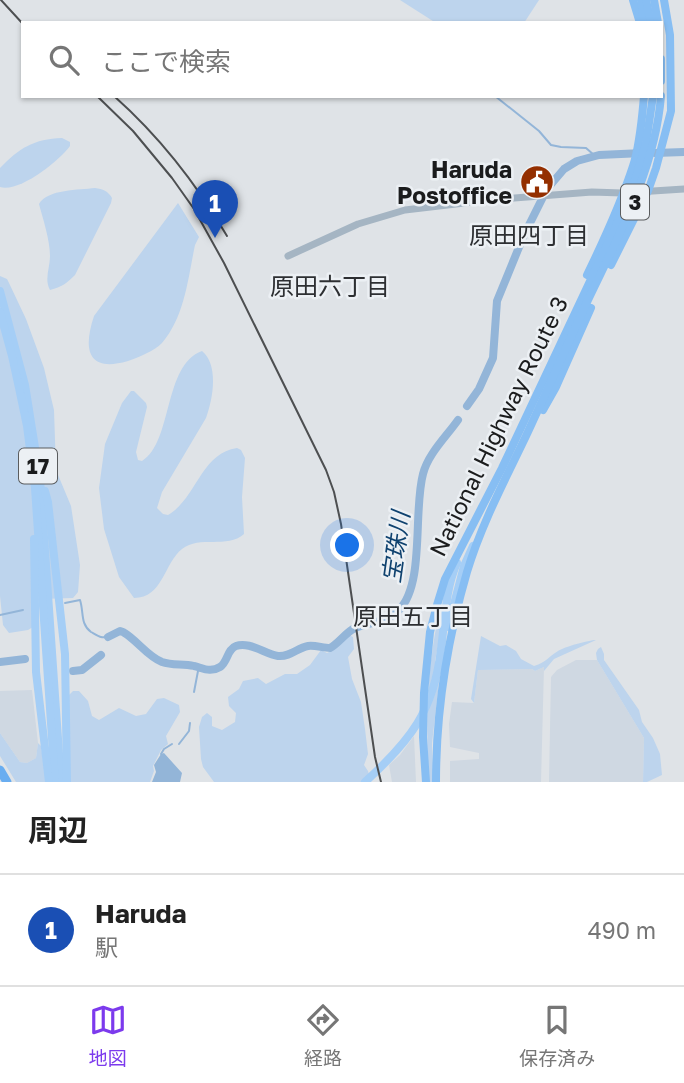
<!DOCTYPE html>
<html lang="ja">
<meta charset="utf-8">
<style>
:root{--surface:#fff;--page:#f6f6f6;--text:#222;--muted:#767676;--line:#e0e0e0;--accent:#7c3aed}
body{margin:0;font-family:"Golos Text","Noto Sans JP",sans-serif;background:var(--page);color:var(--text)}
.you{position:absolute;left:348px;top:546px;width:24px;height:24px;margin:-18px;border:5px solid #fff;border-radius:50%;background:#1a73e8;box-shadow:0 0 0 10px #1a73e833}
.badge{display:grid;place-items:center;width:46px;height:46px;border-radius:50%;background:var(--accent);color:#fff;font-size:23px;font-weight:700}
.pin{position:absolute;translate:-50% -58px;filter:drop-shadow(0 2px 4px #0008)}
.pin::after{content:'';position:absolute;top:37px;width:24px;height:21px;background:inherit;clip-path:polygon(0 0,100% 0,50% 100%)}
.list{margin:0;padding:0;list-style:none}
h2{display:flex;justify-content:space-between;align-items:center;height:91px;margin:0;padding:0 28px;font-size:30px}
h2 small{font-size:23px;font-weight:400;color:var(--muted)}
.list li{display:grid;grid-template-columns:46px 1fr auto;gap:21px;align-items:center;box-sizing:border-box;height:112px;padding:0 28px;border-top:2px solid var(--line)}
.list b{display:block;font-size:26px;white-space:nowrap}
.list p{margin:0;font-size:23px;white-space:nowrap;color:var(--muted)}
.list em{font-size:23px;font-style:normal;color:var(--muted)}
.icon{flex:none;width:38px;height:38px;fill:none;stroke:currentColor;stroke-width:2;stroke-linecap:round;stroke-linejoin:round}
.map{position:relative;flex:none;width:684px;height:782px;overflow:hidden}
.search{position:absolute;background:var(--surface);box-shadow:0 2px 5px #0004;left:21px;right:21px;top:21px;height:77px;display:flex;align-items:center;gap:18px;box-sizing:border-box;padding:0 24px;border-radius:0px;color:var(--muted);font-size:26px}
.sheet{height:203px;background:var(--surface)}
nav{display:flex;justify-content:space-around;align-items:center;box-sizing:border-box;height:98px;border-top:2px solid var(--line);background:var(--surface);font-size:19px;color:var(--muted)}
nav a{display:grid;justify-items:center;gap:4px}
nav .on{color:var(--accent)}
.map>svg:first-child{display:block}
.built{fill:#cfd8e2}
.green{fill:#bdd4ed}
.water{fill:#93b5d8}
.lines{fill:none;stroke-linecap:round;stroke-linejoin:round}
.stream{stroke:#93b5d8;stroke-width:2}
.river{stroke:#93b5d8;stroke-width:8}
.secondary{stroke:#a5b5c3;stroke-width:7}
.primary{stroke:#a5cef6;stroke-width:8}
.trunk{stroke:#87bef3;stroke-width:8}
.motorway{stroke:#69adf0;stroke-width:9}
.rail{stroke:#4d4f51;stroke-width:2}
.labels{text-anchor:middle;dominant-baseline:central;stroke-width:5;stroke-linejoin:round;paint-order:stroke}
.shield{fill:#ecf0f4;stroke:#5a5c5e;stroke-width:2}
.shield-label{font-size:21px;font-weight:bold;fill:#1b1c1d}
.poi-label{font-size:23px;font-weight:bold;fill:#1b1c1d;stroke:#ecf0f4;text-anchor:end}
.street-label{font-size:23px;fill:#1b1c1d;stroke:#ecf0f4}
.neighbourhood-label{font-size:24px;fill:#2d2f32;stroke:#ecf0f4}
.water-label{font-size:24px;font-style:italic;fill:#0f426f;stroke:#ecf0f4}
</style>
<div class="map">
<svg width="684" height="782" viewBox="0 0 684 782">
<rect width="100%" height="100%" fill="#dfe3e7"/>
<g class="built">
<path d="M576,660h21l47,78 -1,44h-94l2,-105 6,-7z"/>
<path d="M544,667l-3,115h-91v-21l29,-2v-6l-29,-6 -1,-23 3,-22 22,1 4,-33 54,-1 3,2z"/>
<path d="M32,690l6,53 -2,15 -9,5 -7,-1 -20,-29v-42z"/>
<path d="M414,736l2,46h-24l-3,-17 11,-10z"/>
</g>
<g class="green">
<path d="M400,0h139l-15,23h-88z"/>
<path d="M62,138l8,4v4c-11,15 -51,47 -70,41v-19c19,-20 34,-29 62,-30z"/>
<path d="M95,188c8,1 13,3 17,10l-1,5 -36,72c-8,8 -13,12 -25,15 -6,-11 0,-22 0,-34 0,-16 -7,-37 -11,-52 9,-15 40,-14 56,-16z"/>
<path d="M178,203l21,34 -4,8c-7,33 -10,71 -33,98 -8,8 -23,14 -34,18 -41,12 -45,-12 -34,-45z"/>
<path d="M0,276l7,3 2,4 17,36 18,49 10,42 2,60 15,36 9,59 -2,27 -5,6 -32,1 -3,2 -5,26 -5,3 -19,3 -6,-8 -3,-29z"/>
<path d="M202,351c17,14 11,48 4,67l-44,74 -5,16 6,6 5,1c28,-16 33,-62 69,-67l4,2 4,8 -3,39 2,37c-17,15 -44,1 -62,15 -18,14 -19,49 -48,49l-15,-21 -15,-48 -5,-41 6,-44 17,-41 9,-12h3l12,12 1,4 -11,45 2,8 4,1c31,-19 21,-96 60,-110z"/>
<path d="M437,623l5,1 -7,37 6,4 -9,78v39h-3c-3,-57 -3,-103 8,-159z"/>
<path d="M349,635l4,2 1,12 -6,8 4,22 9,23 4,27 3,25 -4,11 4,6 3,11h-157l-11,-15 -2,-8 -2,-32 3,-10 5,-4 5,4v9l10,4 13,-8 1,-9 -7,-7 -1,-9 11,-8 4,-8 15,-3 8,6 19,-10h12l13,-9 11,-15 6,3 6,-3z"/>
<path d="M481,636l19,10 6,-1 10,6 5,8 13,7c13,-4 14,-9 24,-15 6,-4 31,-11 38,-11l-42,19 -10,12v-4l-9,4 -3,-2 -54,1 -4,33 -3,-4z"/>
<path d="M601,647l3,7v6l35,50 3,12 11,16 7,16 2,21 -15,7h-4l1,-44 -47,-78 -1,-7 2,-4z"/>
<path d="M73,691h6l9,10 4,15 7,4 20,-12 17,8 10,-2 11,-15 7,-1 15,7 1,7 -14,24 2,8 -7,6 -8,16 1,5 -4,11h-80l-2,-86z"/>
<path d="M0,733l20,29 7,1 9,-5 2,-15 3,3 5,36h-30l-16,-26z"/>
</g>
<path class="water" d="M164,753l18,20 -2,9h-28l4,-10 -2,-7 7,-11z"/>
<g class="lines">
<g class="stream">
<path d="M495,96l44,35 12,14 10,2 25,1 8,7"/>
<path d="M65,603l15,-3c4,12 0,24 11,32 7,4 9,6 17,5"/>
<path d="M0,615l23,-5"/>
<path d="M194,692l4,-21 4,-2"/>
<path d="M179,744l10,-13 1,-8"/>
<path d="M161,754l3,-5 8,-5"/>
</g>
<g class="river">
<path d="M655,153l29,-1"/>
<path d="M467,406l12,-17 14,-31 4,-57 27,-66 23,-46 17,-20 13,-8 22,-6 44,-2"/>
<path d="M108,637l12,-6 3,1c14,8 24,24 39,30 11,4 21,1 32,4 9,2 16,7 26,1 8,-5 7,-18 16,-21 13,-5 29,8 42,10 13,1 19,-8 30,-10 7,-1 15,2 22,2 9,-5 16,-16 25,-20 16,-6 31,-5 44,-18 26,-26 14,-99 24,-136 5,-20 23,-37 35,-54"/>
<path d="M0,662l25,-3"/>
<path d="M73,671l9,-1 19,-15"/>
</g>
<path class="secondary" d="M288,256l70,-32 47,-14 85,-10 102,-8 30,1 62,-4"/>
<g class="primary">
<path d="M0,291l25,94 15,94 21,303"/>
<path d="M0,312l12,44 7,32 8,38 8,62 20,294"/>
<path d="M45,491l3,11 17,152 2,128"/>
<path d="M34,539l2,133 13,110"/>
<path d="M448,627l16,-61 9,-20"/>
<path d="M365,782c45,-41 69,-71 76,-133 4,-28 4,-59 16,-86"/>
</g>
<g class="trunk">
<path d="M633,0l7,23"/>
<path d="M641,0l3,23"/>
<path d="M646,0l5,23"/>
<path d="M654,0l4,23"/>
<path d="M661,59v22"/>
<path d="M611,265l37,-74 8,-23 15,-57 -1,-76 -6,-35"/>
<path d="M587,275c17,-35 34,-72 46,-109 7,-21 9,-48 11,-70"/>
<path d="M543,410l13,-23 35,-79"/>
<path d="M426,782l-3,-45 1,-44 6,-61 7,-27 8,-26 57,-111 114,-242 20,-49 10,-34 7,-47"/>
<path d="M436,782c0,-71 11,-141 31,-210 14,-47 38,-92 59,-136 21,-45 41,-91 62,-136 31,-65 67,-131 73,-204"/>
</g>
<path class="motorway" d="M0,770l7,12"/>
<g class="rail">
<path d="M1,0l22,24"/>
<path d="M97,96l36,35 39,47 22,31 30,54 102,207 8,22 7,32 34,233 6,25"/>
<path d="M114,96c46,41 82,87 113,140"/>
</g>
</g>
<defs>
<g id="civic-disc" transform="scale(1.75)"><circle r="9.5" fill="#942f00" stroke="#ecf0f4"/><path d="M-.6-6.5H3V-4.5H.6V-3L4-1V1h2V6H-6V1h2V-1L-.6-3ZM-1.2 2.5V6h2.4V2.5Z" fill="#fff"/></g>
</defs>
<g fill-rule="evenodd">
<use href="#civic-disc" x="537" y="182"/>
</g>
<g class="labels">
<g class="shield">
<rect x="621" y="184.5" width="28" height="35" rx="5"/>
<rect x="19" y="448.5" width="38" height="35" rx="5"/>
</g>
<g class="shield-label">
<text x="635" y="202">3</text>
<text x="38" y="466">17</text>
</g>
<g class="poi-label">
<text x="512" y="169">Haruda<tspan x="512" dy="26">Postoffice</tspan></text>
</g>
<g class="street-label">
<text transform="translate(498 426) rotate(-64)">National Highway Route 3</text>
</g>
<g class="neighbourhood-label">
<text x="529" y="234">原田四丁目</text>
<text x="330" y="285">原田六丁目</text>
<text x="413" y="615">原田五丁目</text>
</g>
<g class="water-label">
<text transform="translate(395 547) rotate(-82)">宝珠川</text>
</g>
</g>
</svg>
<div class="you"></div>
<div class="pin badge" style="left:215px;top:238px;background:#1a4fb4">1</div>
<div class="search"><svg class="icon" aria-label="search" viewBox="0 0 24 24"><circle cx="10" cy="10" r="6"/><path d="M15 15l6 6"/></svg>ここで検索</div>
</div>
<section class="sheet">
<h2>周辺<small></small></h2>
<ul class="list">
<li><span class="badge" style="background:#1a4fb4">1</span><div><b>Haruda</b><p>駅</p></div><em>490 m</em></li>
</ul>
</section>
<nav>
<a class="on"><svg class="icon" aria-label="map" viewBox="0 0 24 24"><path d="M3 6l6-2 6 2 6-2v14l-6 2-6-2-6 2zM9 4v14M15 6v14"/></svg>地図</a>
<a><svg class="icon" aria-label="directions" viewBox="0 0 24 24"><path d="M12 3l9 9-9 9-9-9zM9 14v-3h6M13 9l2 2-2 2"/></svg>経路</a>
<a><svg class="icon" aria-label="saved" viewBox="0 0 24 24"><path d="M7 4h10v16l-5-4-5 4z"/></svg>保存済み</a>
</nav>
